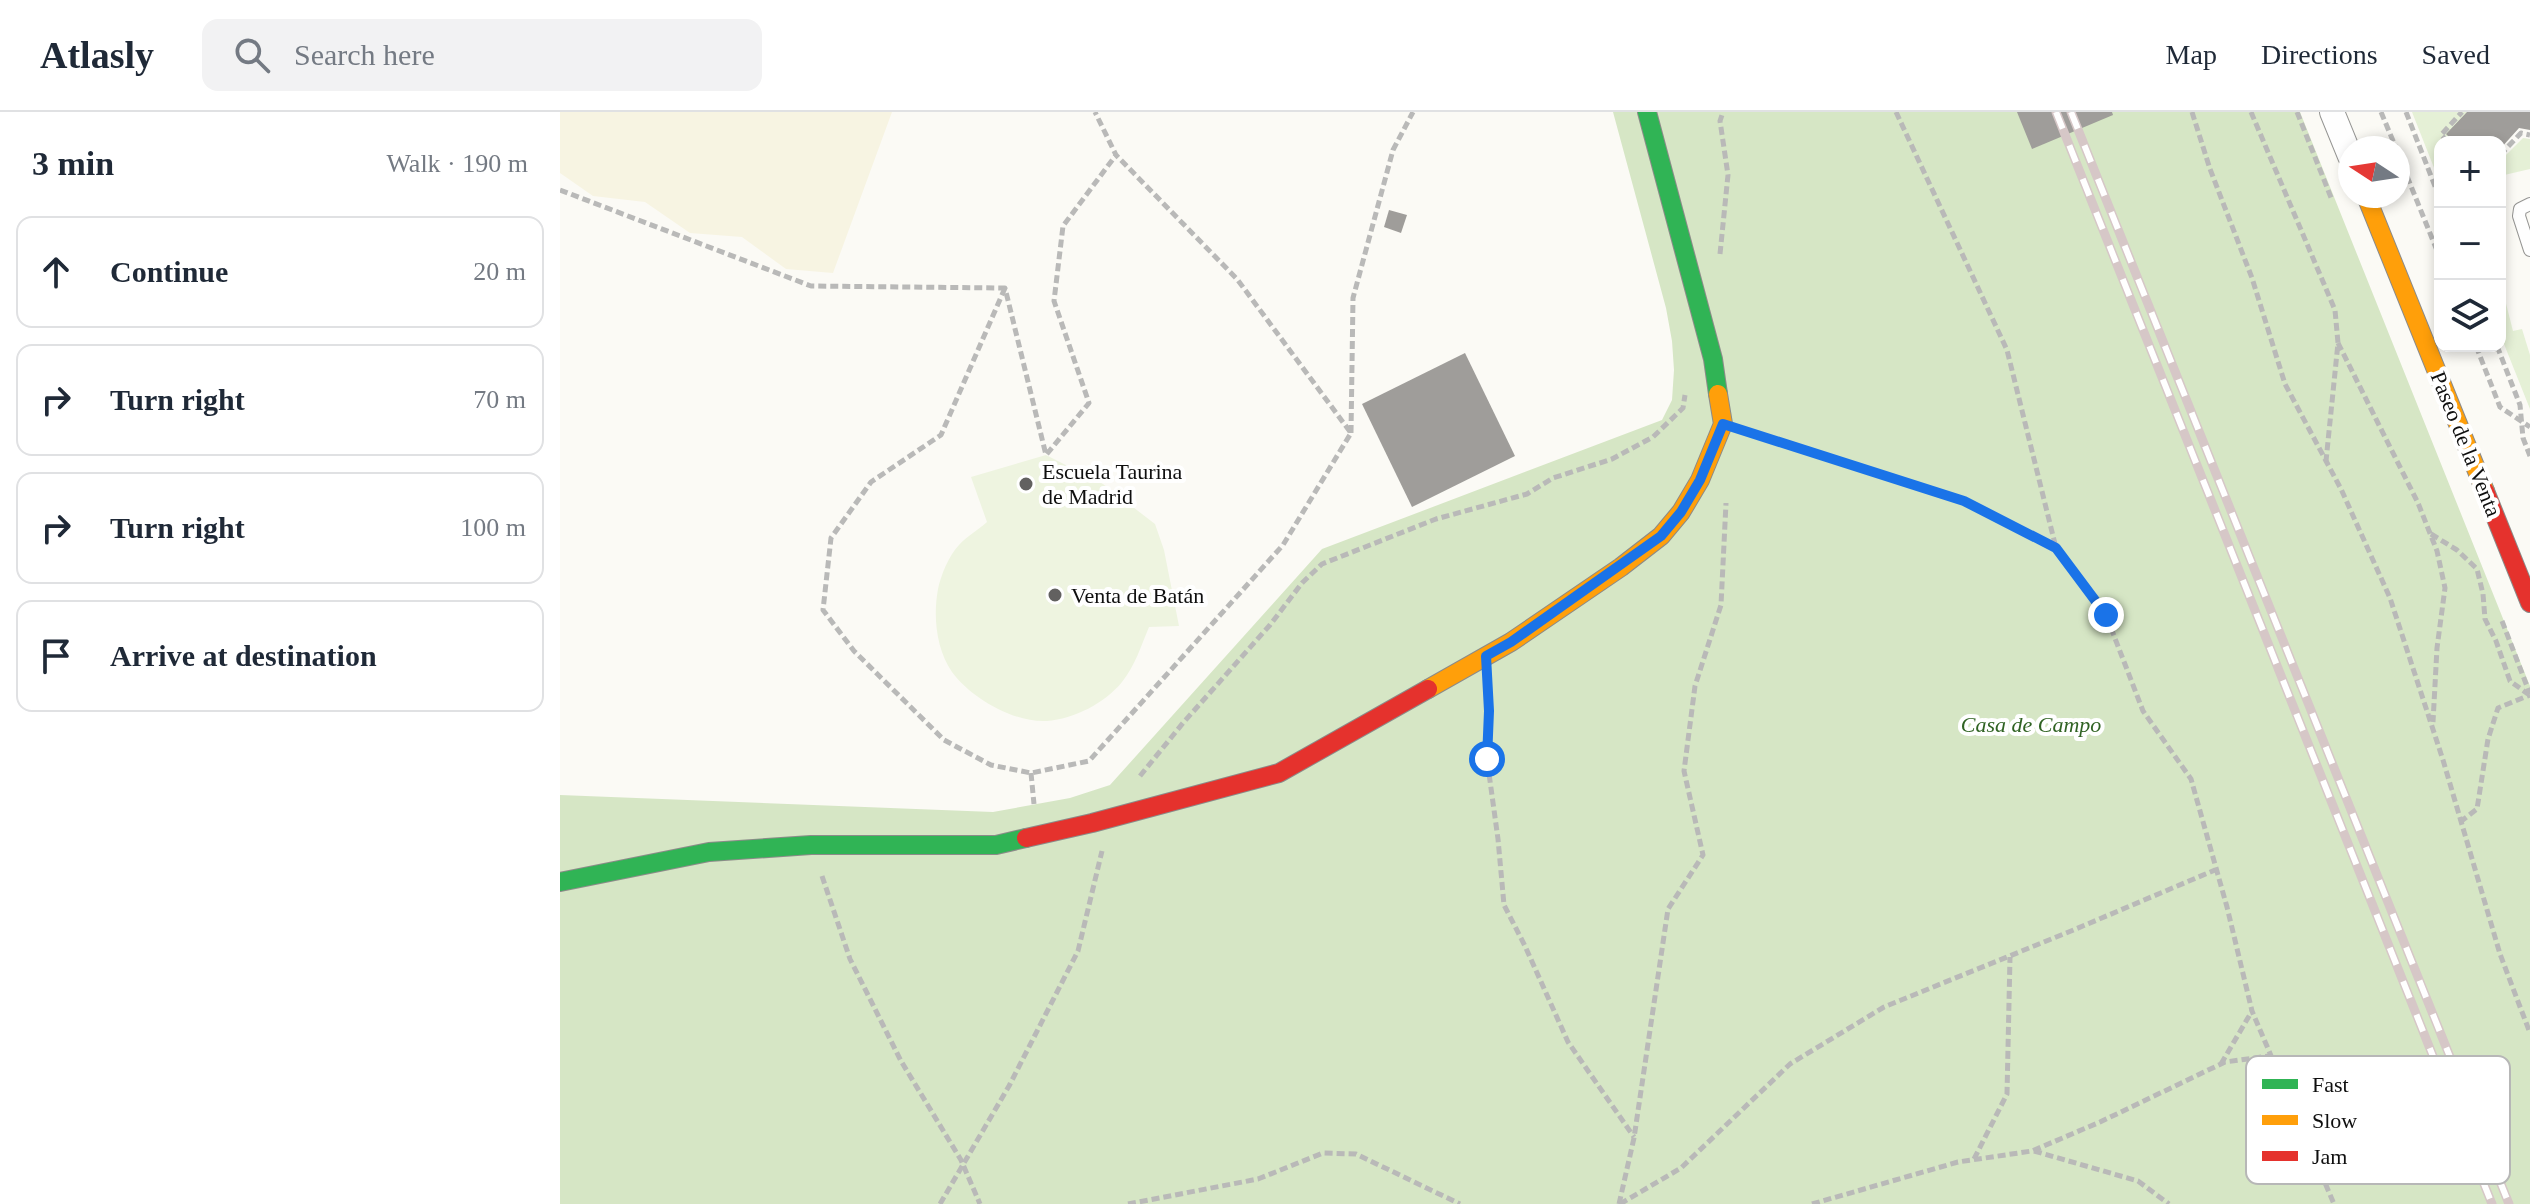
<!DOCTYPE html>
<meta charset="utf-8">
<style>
:root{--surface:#fff;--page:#f2f2f3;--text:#1f2937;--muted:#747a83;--line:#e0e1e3}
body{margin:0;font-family:"Times New Roman",serif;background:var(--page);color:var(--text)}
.controls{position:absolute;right:24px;top:24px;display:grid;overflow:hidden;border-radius:16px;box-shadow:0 4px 12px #0003}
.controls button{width:72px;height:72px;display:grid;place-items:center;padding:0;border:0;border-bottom:2px solid var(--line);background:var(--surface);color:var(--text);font:40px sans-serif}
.compass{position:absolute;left:1778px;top:24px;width:72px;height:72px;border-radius:50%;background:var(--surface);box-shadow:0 4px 12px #0003;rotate:282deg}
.stop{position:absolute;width:24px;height:24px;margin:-18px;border:6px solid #1a73e8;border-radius:50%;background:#fff}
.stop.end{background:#1a73e8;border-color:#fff;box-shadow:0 2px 8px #0008}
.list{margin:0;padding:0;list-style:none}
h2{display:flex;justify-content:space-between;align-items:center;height:104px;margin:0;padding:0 32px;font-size:34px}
h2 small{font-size:26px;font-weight:400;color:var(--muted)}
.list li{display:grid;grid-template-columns:52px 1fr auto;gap:24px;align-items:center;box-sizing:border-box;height:112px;margin:0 16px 16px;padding:0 16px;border:2px solid var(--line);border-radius:16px}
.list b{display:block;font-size:30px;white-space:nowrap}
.list em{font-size:26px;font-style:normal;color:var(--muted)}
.icon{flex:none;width:44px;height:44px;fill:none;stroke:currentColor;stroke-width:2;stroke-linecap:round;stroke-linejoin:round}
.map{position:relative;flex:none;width:1970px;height:1092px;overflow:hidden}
header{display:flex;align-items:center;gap:48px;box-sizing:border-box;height:112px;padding:0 40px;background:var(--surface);border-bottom:2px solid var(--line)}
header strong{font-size:38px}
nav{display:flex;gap:44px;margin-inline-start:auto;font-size:28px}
.search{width:560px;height:72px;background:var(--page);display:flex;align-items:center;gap:20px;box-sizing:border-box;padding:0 28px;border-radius:16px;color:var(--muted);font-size:30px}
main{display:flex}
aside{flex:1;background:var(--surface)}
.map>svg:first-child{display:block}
.farmland{fill:#f7f4e2}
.green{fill:#e5f0d6}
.forest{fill:#d6e6c5}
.pitch{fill:#eef4e0}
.building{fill:#9f9d9a}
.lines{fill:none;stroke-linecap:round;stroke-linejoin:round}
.lane-casing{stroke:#959593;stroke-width:14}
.street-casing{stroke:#959593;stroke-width:26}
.fast-casing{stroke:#8c8b89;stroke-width:20}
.slow-casing{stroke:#8c8b89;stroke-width:20}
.jam-casing{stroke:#8c8b89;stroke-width:20}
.path{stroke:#b9b9b8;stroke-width:5;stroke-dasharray:8 4;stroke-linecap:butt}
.lane{stroke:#fefefe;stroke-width:12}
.street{stroke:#fefefe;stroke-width:24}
.fast{stroke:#30b455;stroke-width:18}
.slow{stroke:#ff9f0a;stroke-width:18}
.jam{stroke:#e5322d;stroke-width:18}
.rail-casing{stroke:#d6c7c7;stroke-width:9}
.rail{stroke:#fff;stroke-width:6;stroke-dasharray:18;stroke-linecap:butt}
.route{stroke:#1a73e8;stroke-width:10}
.poi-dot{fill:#626160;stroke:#fff;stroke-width:3}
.labels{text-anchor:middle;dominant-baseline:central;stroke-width:8;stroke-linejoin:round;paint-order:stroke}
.street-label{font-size:22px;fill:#0f0f0f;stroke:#fff}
.poi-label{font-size:22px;fill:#0f0f0f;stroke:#fff;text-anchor:start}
.park-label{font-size:22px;font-style:italic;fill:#306323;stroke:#fff}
.key{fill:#fff;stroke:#b7b7b7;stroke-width:2}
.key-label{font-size:22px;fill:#0f0f0f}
</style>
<header>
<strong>Atlasly</strong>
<div class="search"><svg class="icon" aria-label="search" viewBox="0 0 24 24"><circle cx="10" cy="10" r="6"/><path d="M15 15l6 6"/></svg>Search here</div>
<nav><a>Map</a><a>Directions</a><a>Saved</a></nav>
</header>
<main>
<aside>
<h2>3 min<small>Walk · 190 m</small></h2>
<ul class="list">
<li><svg class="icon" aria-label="ahead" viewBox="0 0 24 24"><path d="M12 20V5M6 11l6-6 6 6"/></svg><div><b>Continue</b></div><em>20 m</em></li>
<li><svg class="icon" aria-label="right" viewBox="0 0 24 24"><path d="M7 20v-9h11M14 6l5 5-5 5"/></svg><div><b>Turn right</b></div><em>70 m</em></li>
<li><svg class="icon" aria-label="right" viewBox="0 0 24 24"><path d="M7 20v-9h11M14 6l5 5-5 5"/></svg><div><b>Turn right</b></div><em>100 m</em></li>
<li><svg class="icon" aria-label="arrive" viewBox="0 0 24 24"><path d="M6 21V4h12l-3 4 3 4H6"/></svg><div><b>Arrive at destination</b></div></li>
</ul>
</aside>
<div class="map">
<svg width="1970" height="1092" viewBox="0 0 1970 1092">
<rect width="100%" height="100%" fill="#fbfaf5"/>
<path class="farmland" d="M0,0h332l-59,161 -47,-4 -44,-32 -52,-4 -45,-31 -52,-6 -33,-23z"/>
<g class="green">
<path d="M1852,0h55l-13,30h-14v41z"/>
<path d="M1963,26l7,1v30l-30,7v-15z"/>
<path d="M1940,168l13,51 9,-2 8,26v54l-30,-75z"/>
</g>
<path class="forest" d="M1053,0h687l230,574v518h-1970v-409l433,17 77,-14 40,-13 212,-236 340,-129 10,-20 2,-30 -2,-29 -6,-33z"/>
<path class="pitch" d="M486,343l57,29 52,40 9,26 15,76 -30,1c-8,19 -14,39 -27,55 -17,21 -48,37 -75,39 -33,2 -76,-23 -95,-49 -16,-23 -19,-56 -14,-83 3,-14 11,-34 21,-44 8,-9 19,-15 28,-23l-16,-45z"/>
<g class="building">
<path d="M1457,0h95l1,3 -81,34z"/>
<path d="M1907,0h63v18l-11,-2 -19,21v-7h-46l-8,-8z"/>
<path d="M829,98l18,5 -6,18 -17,-6z"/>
<path d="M905,241l50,103 -103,51 -50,-103z"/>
</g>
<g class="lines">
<g class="lane-casing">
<path id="lane" d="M1970,92l-10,5 -1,7 11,34"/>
</g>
<g class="street-casing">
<path id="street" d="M1772,0l18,44"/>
</g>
<g class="fast-casing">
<g id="fast">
<path d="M1087,0l66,247 5,35"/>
<path d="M0,770l149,-30 102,-7h185l30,-7"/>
</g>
</g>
<g class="slow-casing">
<g id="slow">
<path d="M1806,84l119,295"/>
<path d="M868,577l83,-47 110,-75 40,-31 20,-24 19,-32 23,-56 -5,-30"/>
</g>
</g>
<g class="jam-casing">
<g id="jam">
<path d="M1925,379l45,112"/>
<path d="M466,726l66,-15 187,-50 149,-84"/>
</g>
</g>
<g class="path">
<path d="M1336,0l111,238 49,198 50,67 37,96 48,68 36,128 25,104 82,193"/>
<path d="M1632,0l18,57 42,109 33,106 56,105 49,109 53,162 57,194 30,79"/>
<path d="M1691,0l84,198 3,33 -12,118"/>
<path d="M1737,0l35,88"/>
<path d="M1821,0l15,36"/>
<path d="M1846,0l34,87"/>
<path d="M1888,30l-7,-7 21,-23"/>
<path d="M1838,42l42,104"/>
<path d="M1940,43l21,-22 9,2"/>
<path d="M0,78l251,96 194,2 41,167 43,-52 -35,-102 9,-75 53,-71"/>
<path d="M1160,142l8,-79 -8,-54 3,-9"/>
<path d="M445,176l-64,147 -70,47 -40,56 -8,72 31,41 90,89 47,25 40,8 58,-12 194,-216 68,-112 -114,-154 -121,-124 -21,-43"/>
<path d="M1778,231l80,160 19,48 8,37 -8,60 -4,74"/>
<path d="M1916,234l24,61 30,20"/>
<path d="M1937,234l23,59 3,33 7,18"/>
<path d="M791,321l2,-135 40,-148 20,-38"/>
<path d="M1191,321l213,68 91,46"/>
<path d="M1871,422l26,16 20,19 6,25 2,25 11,22 14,40 18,13"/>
<path d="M1942,509l28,73"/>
<path d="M928,579l-1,68 11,80 6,66 21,41 43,96 66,95"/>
<path d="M471,661l3,31"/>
<path d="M580,664l43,-53 87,-98 32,-42 20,-19 114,-45 91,-25 26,-16 59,-19 41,-22 30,-29 2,-13"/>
<path d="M1900,710l17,-13 11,-70 10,-31 32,-13"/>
<path d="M262,764l28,83 51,102 60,99 19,44"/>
<path d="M1661,952l31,-53"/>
<path d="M1474,1039l104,30 31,23"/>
<path d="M1414,1047l33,-65 3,-137"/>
<path d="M380,1092l69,-118 69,-135 24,-100"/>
<path d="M568,1092l130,-25 65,-26 33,1 104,50"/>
<path d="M1059,1092l15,-66 34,-229 35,-54 -19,-84 11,-85 26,-81 5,-102"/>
<path d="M1060,1092l61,-36 109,-104 94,-57 187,-76 144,-61"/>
<path d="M1252,1092l146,-42 74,-11 68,-29 125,-60 44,-6"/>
</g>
<use href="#lane" class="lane"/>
<use href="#street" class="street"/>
<use href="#fast" class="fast"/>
<use href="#slow" class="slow"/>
<use href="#jam" class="jam"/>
<g class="rail-casing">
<g id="rail">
<path d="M1496,0l436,1092"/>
<path d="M1511,0l438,1092"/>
</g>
</g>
<use href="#rail" class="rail"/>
</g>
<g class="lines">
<path class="route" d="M927,647l2,-48 -3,-55 25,-14 150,-106 20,-24 19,-32 23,-56 241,77 92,47 50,67"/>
</g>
<g class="poi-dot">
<circle cx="466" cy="372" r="8"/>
<circle cx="495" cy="483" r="8"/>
</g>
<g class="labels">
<g class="street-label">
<text transform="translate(1906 332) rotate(68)">Paseo de la Venta</text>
</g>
<g class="poi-label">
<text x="482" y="359">Escuela Taurina<tspan x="482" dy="25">de Madrid</tspan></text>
<text x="511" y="483">Venta de Batán</text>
</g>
<g class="park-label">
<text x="1471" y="612">Casa de Campo</text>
</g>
</g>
<rect x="1686" y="944" width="264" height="128" rx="12" class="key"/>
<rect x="1702" y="967" width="36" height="10" fill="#30b455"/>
<rect x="1702" y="1003" width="36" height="10" fill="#ff9f0a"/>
<rect x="1702" y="1039" width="36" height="10" fill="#e5322d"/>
<g class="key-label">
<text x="1752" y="980">Fast</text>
<text x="1752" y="1016">Slow</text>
<text x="1752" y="1052">Jam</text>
</g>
</svg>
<div class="controls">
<button>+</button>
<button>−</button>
<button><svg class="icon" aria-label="layers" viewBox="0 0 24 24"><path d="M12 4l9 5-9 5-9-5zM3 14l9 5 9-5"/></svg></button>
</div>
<svg class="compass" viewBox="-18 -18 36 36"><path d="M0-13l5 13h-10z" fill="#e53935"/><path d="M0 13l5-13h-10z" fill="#747a83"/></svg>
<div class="stop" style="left:927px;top:647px"></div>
<div class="stop end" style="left:1546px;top:503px"></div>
</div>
</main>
